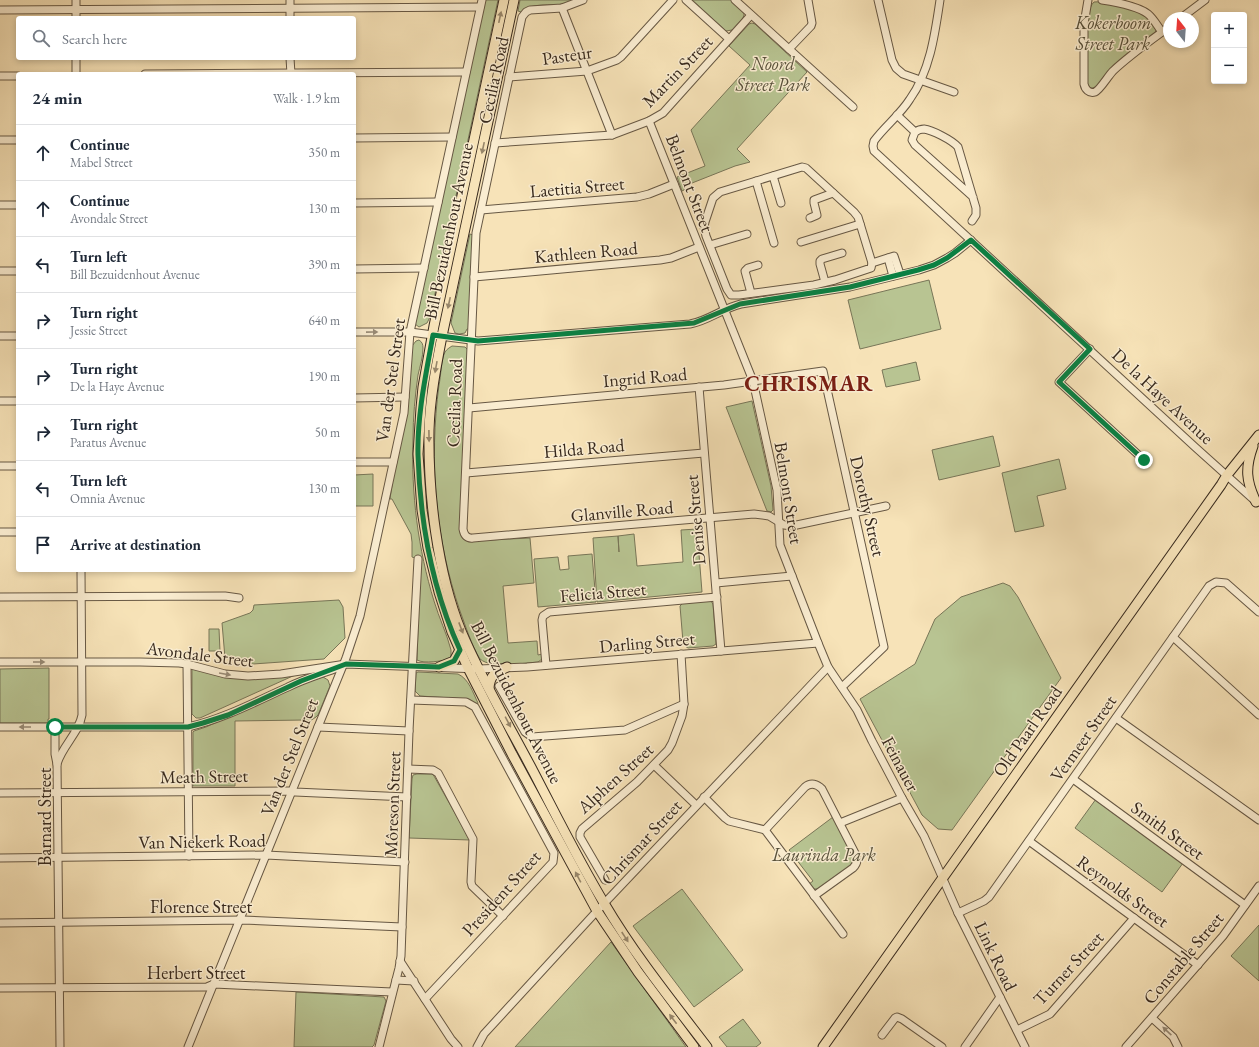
<!DOCTYPE html>
<meta charset="utf-8">
<style>
:root{--surface:#fff;--page:#f2f2f3;--text:#1f2937;--muted:#747a83;--line:#e0e1e3}
body{margin:0;font-family:"EB Garamond",serif;background:var(--page);color:var(--text)}
.controls{position:absolute;right:12px;top:12px;display:grid;overflow:hidden;border-radius:4px;box-shadow:0 2px 6px #0003}
.controls button{width:36px;height:36px;display:grid;place-items:center;padding:0;border:0;border-bottom:1px solid var(--line);background:var(--surface);color:var(--text);font:20px sans-serif}
.compass{position:absolute;left:1163px;top:12px;width:36px;height:36px;border-radius:50%;background:var(--surface);box-shadow:0 2px 6px #0003;rotate:343deg}
.stop{position:absolute;width:12px;height:12px;margin:-9px;border:3px solid #0b8043;border-radius:50%;background:#fff}
.stop.end{background:#0b8043;border-color:#fff;box-shadow:0 1px 4px #0008}
.list{margin:0;padding:0;list-style:none}
h2{display:flex;justify-content:space-between;align-items:center;height:52px;margin:0;padding:0 16px;font-size:17px}
h2 small{font-size:13px;font-weight:400;color:var(--muted)}
.list li{display:grid;grid-template-columns:26px 1fr auto;gap:12px;align-items:center;box-sizing:border-box;height:56px;padding:0 16px;border-top:1px solid var(--line)}
.list b{display:block;font-size:15px;white-space:nowrap}
.list p{margin:0;font-size:13px;white-space:nowrap;color:var(--muted)}
.list em{font-size:13px;font-style:normal;color:var(--muted)}
.icon{flex:none;width:22px;height:22px;fill:none;stroke:currentColor;stroke-width:2;stroke-linecap:round;stroke-linejoin:round}
.map{position:relative;flex:none;width:1259px;height:1047px;overflow:hidden}
.search{position:absolute;background:var(--surface);box-shadow:0 2px 6px #0003;left:16px;top:16px;width:340px;height:44px;display:flex;align-items:center;gap:10px;box-sizing:border-box;padding:0 14px;border-radius:4px;color:var(--muted);font-size:15px}
.panel{position:absolute;background:var(--surface);box-shadow:0 2px 6px #0003;left:16px;top:72px;width:340px;height:500px;border-radius:4px}
.map>svg:first-child{display:block}
.green{fill:#b8c492;stroke:#787658}
.lines{fill:none;stroke-linecap:round;stroke-linejoin:round}
.minor-casing{stroke:#675844;stroke-width:9}
.major-casing{stroke:#37291d;stroke-width:11}
.minor{stroke:#faedd1;stroke-width:7}
.major{stroke:#f7e3b8;stroke-width:9}
.oneway{fill:#97866a}
.oneway2{fill:#988b77}
.route{stroke:#0b8043;stroke-width:5}
.labels{text-anchor:middle;dominant-baseline:central;stroke-width:3;stroke-linejoin:round;paint-order:stroke}
.park-label{font-size:18px;font-style:italic;fill:#57503a;stroke:#faedd1}
.street-label{font-size:18px;fill:#37291d;stroke:#faedd1}
.district-label{font-size:22px;font-weight:bold;letter-spacing:1px;fill:#7a1f14;stroke:#faedd1}
</style>
<div class="map">
<svg width="1259" height="1047" viewBox="0 0 1259 1047">
<rect width="100%" height="100%" fill="#f7e3b8"/>
<filter id="stains"><feTurbulence type="fractalNoise" baseFrequency=".005" numOctaves="4"/><feColorMatrix values="0 0 0 0 .2 0 0 0 0 .09 0 0 0 0 .02 0 0 0 .5 -.17"/></filter>
<radialGradient id="worn" r=".72"><stop offset=".6" stop-color="#630" stop-opacity="0"/><stop offset="1" stop-color="#630" stop-opacity=".3"/></radialGradient>
<g class="green">
<path d="M485,0h13l-68,317 -3,6 -8,4 -4,-3z"/>
<path d="M520,0h56c-4,1 -8,3 -12,4 -13,2 -32,-2 -43,8l-3,-1z"/>
<path d="M692,0h39c17,16 17,13 1,30l-6,1z"/>
<path d="M1094,2c12,-2 43,8 53,15 4,3 7,9 9,13l-1,4 -57,52 -6,2 -3,-1 -3,-5c0,-15 -3,-71 8,-80z"/>
<path d="M752,23l3,1 52,48 -70,77 13,13 -15,4 -48,19 -3,5 -2,1 -5,-14 28,-11 -14,-36 59,-65 -21,-19 20,-22z"/>
<path d="M470,234l3,1 -4,94h-2l-2,4 -6,1 -4,-1 -4,-10z"/>
<path d="M929,280l12,49 -81,20 -12,-49z"/>
<path d="M419,340c3,2 4,4 4,8 0,9 -3,18 -5,27 -3,21 -5,42 -5,64 -2,54 5,110 21,162 5,17 13,33 17,49v6l-1,3c-8,2 -26,5 -33,1l3,-98 1,-4 -3,-3 -3,3 -3,-1v-15l-1,-8 -19,-35h-2l22,-153 4,-5z"/>
<path d="M452,346l13,1 3,3 -7,186 2,3 6,2 61,-3 4,45 -31,3 5,57 29,-2 1,14 4,-1v5l-4,3 -31,3v-2c-10,1 -20,2 -27,-4 -9,-15 -14,-32 -20,-48 -25,-73 -31,-150 -21,-226 2,-9 2,-25 6,-33 2,-3 4,-4 7,-6z"/>
<path d="M916,362l4,18 -34,7 -4,-17z"/>
<path d="M752,401l19,85 2,24 -2,2 -4,-1 -41,-104z"/>
<path d="M993,436l7,30 -61,14 -7,-30z"/>
<path d="M1059,459l7,30 -29,7 7,30 -29,6 -13,-59z"/>
<path d="M373,474v32h-19v-31z"/>
<path d="M697,529l5,63 -105,10 -4,-64 25,-2 1,16 -1,-16 16,-2 3,32 46,-4 -2,-32z"/>
<path d="M592,554l4,48 -58,5 -4,-48 24,-2 2,13 9,-1 -1,-13z"/>
<path d="M1003,583l7,3 8,11 43,81 -109,152 -14,-1 -16,-14 -62,-116 55,-35 20,-45 26,-22z"/>
<path d="M339,600l4,7 2,31 -21,21 -71,5 -28,-6 -3,-35 28,-10 3,-3 1,-5z"/>
<path d="M710,600l3,4 3,40 -3,2 -25,2 -3,-2 -1,-4h-1l-3,-36 3,-3z"/>
<path d="M209,629h10l1,22h-11z"/>
<path d="M192,667l35,9 68,-1 -95,43h-4l-4,-4z"/>
<path d="M49,668v51h-1v4h-48v-54z"/>
<path d="M418,672l40,2c11,5 15,19 20,29l-1,2 -5,-4 -5,-2 -47,-3 -5,-5 1,-18z"/>
<path d="M323,677l5,3 2,6 -12,29 -2,2 -6,4h-5v-1l-70,1v65h-42v-54l1,-1 12,-4 96,-43z"/>
<path d="M417,774h15l2,2 36,64 -61,-2 3,-59 1,-4z"/>
<path d="M1096,799l87,64 -21,29 -87,-64z"/>
<path d="M833,817l21,40 -1,7 -35,25h-4l-5,-5 4,-3 -24,-31z"/>
<path d="M682,889l61,81 -49,37 -61,-81z"/>
<path d="M1259,925v56l-28,-25z"/>
<path d="M611,942l75,105h-171z"/>
<path d="M296,992l88,5 2,4 -12,44 -2,2h-78z"/>
<path d="M743,1019l18,24 -5,4h-29l-8,-10z"/>
</g>
<g class="lines">
<g class="minor-casing">
<g id="minor">
<path d="M76,0v18"/>
<path d="M290,0v18"/>
<path d="M583,0l-21,8 -32,2 -4,2 -4,5 -46,216 -13,296c1,6 4,10 10,9l281,-24 15,2 15,9 8,1 94,-20"/>
<path d="M686,0l43,39"/>
<path d="M735,0l118,107"/>
<path d="M878,0l14,60 4,8 7,6 51,18"/>
<path d="M940,0c-5,34 -10,71 -30,99 -10,16 -25,27 -36,42l-1,5 1,5 321,296 59,53"/>
<path d="M1088,0l-4,24v60c1,5 5,10 11,8 5,-2 13,-16 18,-21 17,-16 37,-30 56,-44"/>
<path d="M1102,0c13,2 36,6 46,14 6,5 10,13 14,18"/>
<path d="M562,8l50,127"/>
<path d="M0,10l480,-3"/>
<path d="M1181,18l24,-18"/>
<path d="M789,49l22,-23 1,-3 -4,-23"/>
<path d="M76,58v16"/>
<path d="M290,58l1,16"/>
<path d="M145,74l321,-2"/>
<path d="M0,76h18"/>
<path d="M509,77l78,-6 30,-11 4,-3 52,-57"/>
<path d="M897,115l18,17"/>
<path d="M649,121l104,260 24,109 3,55 38,98 10,24 29,43 15,31 30,57 22,38 34,77 67,134"/>
<path d="M354,138l98,-1"/>
<path d="M0,140h18"/>
<path d="M495,143l117,-8 37,-14 14,-8 88,-98"/>
<path d="M802,167l4,1 48,44 4,5 14,46 -1,5 -36,12 -21,5 -75,10h-8l-4,-6 -21,-53 -2,-9 1,-5 8,-24 7,-6z"/>
<path d="M773,176l8,27"/>
<path d="M756,181l18,62"/>
<path d="M354,203l84,-1"/>
<path d="M0,205h18"/>
<path d="M481,210l156,-13 12,-3 25,-10"/>
<path d="M810,218l7,-3 -3,-12v-3l19,-7"/>
<path d="M972,221l4,-6v-7l-18,-61c-6,-7 -26,-17 -34,-18 -4,0 -6,1 -9,3l-3,8 3,5 58,52"/>
<path d="M801,242l59,-18"/>
<path d="M710,245l37,-11"/>
<path d="M888,258l5,18"/>
<path d="M872,263l22,-7 6,18"/>
<path d="M354,269l70,-1"/>
<path d="M0,271h18"/>
<path d="M474,277l186,-17 11,-2 28,-11"/>
<path d="M825,282l-5,-18v-3l2,-2 20,-6"/>
<path d="M751,293l-6,-22 3,-3 10,-3"/>
<path d="M354,332h56l68,9 212,-17c18,-3 33,-16 51,-20l109,-17 69,-17 15,-5 13,-7 8,-5 16,-13"/>
<path d="M0,336h18"/>
<path d="M1090,349l-31,33 85,78"/>
<path d="M699,387l22,264"/>
<path d="M354,398l51,-1"/>
<path d="M0,401h18"/>
<path d="M469,408l255,-23 99,-14 61,276 -42,40"/>
<path d="M354,462h39"/>
<path d="M0,466h18"/>
<path d="M466,473l238,-20"/>
<path d="M0,532h18"/>
<path d="M716,583l76,-7"/>
<path d="M0,597l225,-1 14,2"/>
<path d="M1173,637l86,78"/>
<path d="M0,662h140l39,1 8,1 38,10 23,2 33,-2 65,-10 133,5 48,-2 291,-24"/>
<path d="M187,664l2,192"/>
<path d="M546,665l-4,-45 1,-4 6,-4 168,-15"/>
<path d="M499,686l26,46 7,5 93,-7 59,-26"/>
<path d="M411,700l55,2 9,5 79,146 -1,9 -128,137"/>
<path d="M1116,718l143,102"/>
<path d="M0,727h188c35,-8 67,-25 100,-40 16,-8 33,-13 49,-19"/>
<path d="M55,727v27l2,10"/>
<path d="M318,727l91,4"/>
<path d="M654,765l42,40"/>
<path d="M408,769l25,1 5,3 35,66 -2,43 1,4 31,30"/>
<path d="M1073,779l172,126"/>
<path d="M0,793l288,-2 7,1 112,5"/>
<path d="M704,797l21,21 4,3 36,9 78,104"/>
<path d="M840,823l62,-25"/>
<path d="M765,830l40,-43c6,-5 12,-3 17,2l34,66c2,5 1,9 -3,13l-39,28"/>
<path d="M1029,841l169,124"/>
<path d="M0,858l266,-3 139,7"/>
<path d="M605,880l-25,-43v-4l2,-4 55,-47 31,-32 4,-7 10,-27 2,-12 -3,-50"/>
<path d="M958,913l26,-12 5,-4 220,-311 7,-4 10,1 33,29"/>
<path d="M0,923l243,-3 159,7"/>
<path d="M400,961l51,78 7,8"/>
<path d="M396,980l18,1"/>
<path d="M0,988l207,-1 7,-3 178,8"/>
<path d="M1152,1018l21,19 5,10"/>
<path d="M1017,1030l33,-16 84,-96"/>
<path d="M882,1035l13,-17 2,-1 5,2 40,28"/>
<path d="M60,1047l-3,-283c5,-18 22,-31 25,-49l-1,-145"/>
<path d="M188,1047l158,-389 14,-42 44,-203 6,-81 72,-332"/>
<path d="M379,1047l20,-79 2,-12 8,-225 9,-172"/>
<path d="M477,1047l7,-13 113,-123 231,-244"/>
<path d="M965,1047l35,-50"/>
<path d="M1126,1047l97,-111 36,-50"/>
</g>
</g>
<g class="major-casing">
<g id="major">
<path d="M504,0l-70,326 -11,61 -2,21 -3,46 4,56 6,38 11,44 13,40 16,36 44,86 85,157 41,61 56,75"/>
<path d="M514,0l-72,336c-6,31 -12,62 -13,94 -1,63 8,142 32,201 20,48 48,94 72,140 23,44 45,89 71,132 30,51 67,97 103,144"/>
<path d="M1253,446c-8,22 -7,35 3,56"/>
<path d="M439,667l15,-6 6,-11"/>
<path d="M489,688c1,-13 6,-15 18,-21"/>
<path d="M823,1047l398,-562 6,-10 32,-40"/>
</g>
</g>
<use href="#minor" class="minor"/>
<use href="#major" class="major"/>
</g>
<defs><path id="oneway-solid" d="M-6-.8H1V-3.2L6.5 0L1 3.2V.8H-6Z"/></defs>
<g class="oneway">
<use href="#oneway-solid" transform="translate(500 17) rotate(-78)"/>
<use href="#oneway-solid" transform="translate(483 148) rotate(102)"/>
<use href="#oneway-solid" transform="translate(449 303) rotate(102)"/>
<use href="#oneway-solid" transform="translate(436 367) rotate(100)"/>
<use href="#oneway-solid" transform="translate(429 436) rotate(89)"/>
<use href="#oneway-solid" transform="translate(461 628) rotate(69)"/>
<use href="#oneway-solid" transform="translate(508 722) rotate(62)"/>
<use href="#oneway-solid" transform="translate(578 877) rotate(-118)"/>
<use href="#oneway-solid" transform="translate(625 937) rotate(57)"/>
<use href="#oneway-solid" transform="translate(673 1019) rotate(-127)"/>
</g>
<g class="oneway2">
<use href="#oneway-solid" transform="translate(372 332) rotate(-1)"/>
<use href="#oneway-solid" transform="translate(39 662)"/>
<use href="#oneway-solid" transform="translate(225 674) rotate(10)"/>
<use href="#oneway-solid" transform="translate(25 727) rotate(180)"/>
<use href="#oneway-solid" transform="translate(1167 1031) rotate(-137)"/>
</g>
<g class="lines">
<path class="route" d="M55,727h133l15,-4 25,-8 73,-34 45,-17 93,3 15,-6 6,-11c-28,-61 -40,-129 -42,-195 -1,-40 8,-81 15,-120l45,6 216,-18 46,-19 110,-17 68,-17 16,-5 13,-7 24,-18 119,109 -31,33 85,78"/>
</g>
<g class="labels">
<g class="park-label">
<text x="1113" y="22">Kokerboom<tspan x="1113" dy="21">Street Park</tspan></text>
<text x="773" y="63">Noord<tspan x="773" dy="21">Street Park</tspan></text>
<text x="824" y="854">Laurinda Park</text>
</g>
<g class="street-label">
<text transform="translate(567 55) rotate(-8)">Pasteur</text>
<text transform="translate(677 71) rotate(-46)">Martin Street</text>
<text transform="translate(493 80) rotate(-78)">Cecilia Road</text>
<text transform="translate(690 183) rotate(69)">Belmont Street</text>
<text transform="translate(577 187) rotate(-5)">Laetitia Street</text>
<text transform="translate(448 231) rotate(-78)">Bill Bezuidenhout Avenue</text>
<text transform="translate(586 252) rotate(-5)">Kathleen Road</text>
<text transform="translate(645 377) rotate(-5)">Ingrid Road</text>
<text transform="translate(390 380) rotate(-82)">Van der Stel Street</text>
<text transform="translate(1163 396) rotate(43)">De la Haye Avenue</text>
<text transform="translate(454 403) rotate(-88)">Cecilia Road</text>
<text transform="translate(584 448) rotate(-5)">Hilda Road</text>
<text transform="translate(789 493) rotate(81)">Belmont Street</text>
<text transform="translate(868 506) rotate(77)">Dorothy Street</text>
<text transform="translate(622 511) rotate(-5)">Glanville Road</text>
<text transform="translate(695 520) rotate(-95)">Denise Street</text>
<text transform="translate(603 592) rotate(-5)">Felicia Street</text>
<text transform="translate(647 642) rotate(-5)">Darling Street</text>
<text transform="translate(200 654) rotate(7)">Avondale Street</text>
<text transform="translate(517 702) rotate(63)">Bill Bezuidenhout Avenue</text>
<text transform="translate(1027 731) rotate(-55)">Old Paarl Road</text>
<text transform="translate(1083 738) rotate(-55)">Vermeer Street</text>
<text transform="translate(289 757) rotate(-68)">Van der Stel Street</text>
<text transform="translate(901 764) rotate(62)">Feinauer</text>
<text transform="translate(204 776) rotate(-1)">Meath Street</text>
<text transform="translate(615 778) rotate(-42)">Alphen Street</text>
<text transform="translate(392 804) rotate(-88)">Môreson Street</text>
<text transform="translate(44 817) rotate(-90)">Barnard Street</text>
<text transform="translate(1168 830) rotate(36)">Smith Street</text>
<text transform="translate(202 841) rotate(-1)">Van Niekerk Road</text>
<text transform="translate(641 842) rotate(-47)">Chrismar Street</text>
<text transform="translate(1123 891) rotate(36)">Reynolds Street</text>
<text transform="translate(501 893) rotate(-48)">President Street</text>
<text x="201" y="906">Florence Street</text>
<text transform="translate(996 956) rotate(64)">Link Road</text>
<text transform="translate(1183 958) rotate(-50)">Constable Street</text>
<text transform="translate(1068 968) rotate(-47)">Turner Street</text>
<text x="196" y="972">Herbert Street</text>
</g>
<g class="district-label">
<text x="809" y="383">CHRISMAR</text>
</g>
</g>
<rect width="100%" height="100%" filter="url(#stains)"/>
<rect width="100%" height="100%" fill="url(#worn)"/>
</svg>
<div class="controls">
<button>+</button>
<button>−</button>
</div>
<svg class="compass" viewBox="-18 -18 36 36"><path d="M0-13l5 13h-10z" fill="#e53935"/><path d="M0 13l5-13h-10z" fill="#747a83"/></svg>
<div class="stop" style="left:55px;top:727px"></div>
<div class="stop end" style="left:1144px;top:460px"></div>
<div class="search"><svg class="icon" aria-label="search" viewBox="0 0 24 24"><circle cx="10" cy="10" r="6"/><path d="M15 15l6 6"/></svg>Search here</div>
<section class="panel">
<h2>24 min<small>Walk · 1.9 km</small></h2>
<ul class="list">
<li><svg class="icon" aria-label="ahead" viewBox="0 0 24 24"><path d="M12 20V5M6 11l6-6 6 6"/></svg><div><b>Continue</b><p>Mabel Street</p></div><em>350 m</em></li>
<li><svg class="icon" aria-label="ahead" viewBox="0 0 24 24"><path d="M12 20V5M6 11l6-6 6 6"/></svg><div><b>Continue</b><p>Avondale Street</p></div><em>130 m</em></li>
<li><svg class="icon" aria-label="left" viewBox="0 0 24 24"><path d="M17 20v-9H6M10 6l-5 5 5 5"/></svg><div><b>Turn left</b><p>Bill Bezuidenhout Avenue</p></div><em>390 m</em></li>
<li><svg class="icon" aria-label="right" viewBox="0 0 24 24"><path d="M7 20v-9h11M14 6l5 5-5 5"/></svg><div><b>Turn right</b><p>Jessie Street</p></div><em>640 m</em></li>
<li><svg class="icon" aria-label="right" viewBox="0 0 24 24"><path d="M7 20v-9h11M14 6l5 5-5 5"/></svg><div><b>Turn right</b><p>De la Haye Avenue</p></div><em>190 m</em></li>
<li><svg class="icon" aria-label="right" viewBox="0 0 24 24"><path d="M7 20v-9h11M14 6l5 5-5 5"/></svg><div><b>Turn right</b><p>Paratus Avenue</p></div><em>50 m</em></li>
<li><svg class="icon" aria-label="left" viewBox="0 0 24 24"><path d="M17 20v-9H6M10 6l-5 5 5 5"/></svg><div><b>Turn left</b><p>Omnia Avenue</p></div><em>130 m</em></li>
<li><svg class="icon" aria-label="arrive" viewBox="0 0 24 24"><path d="M6 21V4h12l-3 4 3 4H6"/></svg><div><b>Arrive at destination</b></div></li>
</ul>
</section>
</div>
